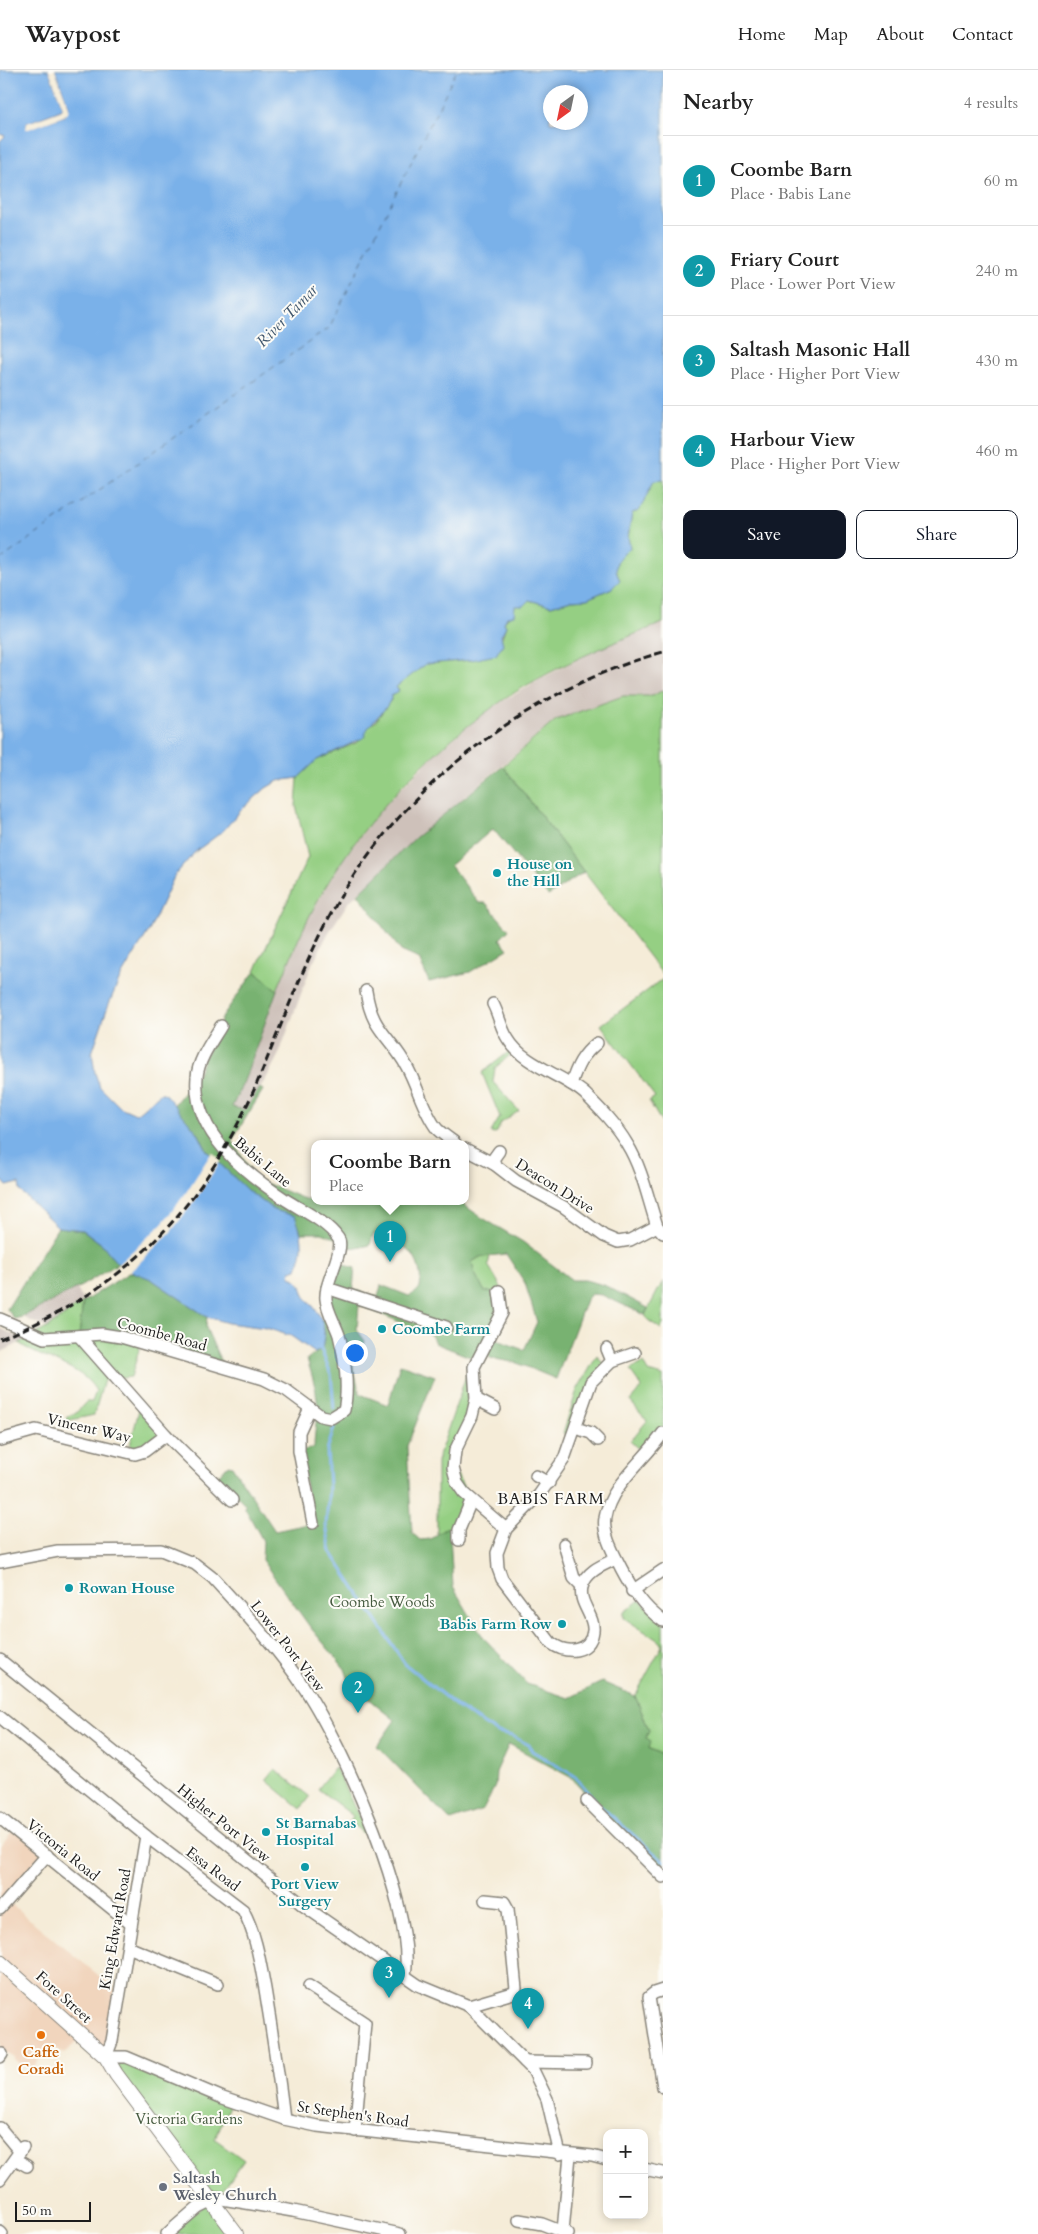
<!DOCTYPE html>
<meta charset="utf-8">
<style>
:root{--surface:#fff;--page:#f2f2f2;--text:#222;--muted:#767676;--line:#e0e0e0;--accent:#111827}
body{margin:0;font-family:Cardo,serif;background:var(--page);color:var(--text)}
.controls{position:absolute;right:15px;bottom:15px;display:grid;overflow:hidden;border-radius:10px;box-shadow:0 2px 8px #0003}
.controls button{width:45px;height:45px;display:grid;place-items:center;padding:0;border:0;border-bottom:1px solid var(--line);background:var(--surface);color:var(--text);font:25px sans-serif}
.compass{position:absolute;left:543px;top:15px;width:45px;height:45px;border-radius:50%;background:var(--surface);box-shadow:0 2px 8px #0003;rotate:213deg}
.scale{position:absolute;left:15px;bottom:12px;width:76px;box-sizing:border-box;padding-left:5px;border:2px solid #1c1c1c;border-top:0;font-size:14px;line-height:18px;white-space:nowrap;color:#1c1c1c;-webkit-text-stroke:4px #fdfcf7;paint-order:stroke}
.you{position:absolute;left:354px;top:1282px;width:18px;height:18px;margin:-12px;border:4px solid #fff;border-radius:50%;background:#1a73e8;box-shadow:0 0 0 8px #1a73e833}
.badge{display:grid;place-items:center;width:32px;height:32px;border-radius:50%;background:var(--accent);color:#fff;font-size:16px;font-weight:700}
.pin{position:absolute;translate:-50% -41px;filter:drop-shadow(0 1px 2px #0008)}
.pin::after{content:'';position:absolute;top:26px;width:18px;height:15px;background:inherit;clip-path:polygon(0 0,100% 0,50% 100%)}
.popup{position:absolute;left:311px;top:1070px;width:158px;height:65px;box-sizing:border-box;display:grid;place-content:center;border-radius:10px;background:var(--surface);filter:drop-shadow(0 1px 4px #0005);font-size:16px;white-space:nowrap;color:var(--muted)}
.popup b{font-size:19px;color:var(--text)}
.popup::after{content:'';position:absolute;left:50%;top:100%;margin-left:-10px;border:10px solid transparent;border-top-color:var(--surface)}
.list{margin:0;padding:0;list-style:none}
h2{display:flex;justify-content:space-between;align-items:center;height:65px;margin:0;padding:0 20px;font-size:21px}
h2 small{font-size:16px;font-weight:400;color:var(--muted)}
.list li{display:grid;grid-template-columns:32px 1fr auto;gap:15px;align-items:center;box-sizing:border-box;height:90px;padding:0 20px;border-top:1px solid var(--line)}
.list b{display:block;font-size:19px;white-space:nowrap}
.list p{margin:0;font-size:16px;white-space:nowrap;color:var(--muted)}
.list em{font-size:16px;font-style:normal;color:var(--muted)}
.actions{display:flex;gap:10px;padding:15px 20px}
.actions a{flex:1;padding:11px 0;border:1px solid var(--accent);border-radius:10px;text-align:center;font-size:18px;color:var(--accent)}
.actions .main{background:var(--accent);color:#fff}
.map{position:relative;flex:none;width:663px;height:2164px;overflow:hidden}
header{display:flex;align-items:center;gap:30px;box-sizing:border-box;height:70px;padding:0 25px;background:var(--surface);border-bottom:1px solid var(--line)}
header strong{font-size:24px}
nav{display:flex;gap:28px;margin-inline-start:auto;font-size:18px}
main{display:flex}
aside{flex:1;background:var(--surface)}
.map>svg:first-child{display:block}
.built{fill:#f1d5bd}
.industrial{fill:#cec1ba}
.green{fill:#95cf83;stroke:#587650}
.forest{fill:#78b271;stroke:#4a6746}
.water{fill:#7ab1e9;stroke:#4b6682;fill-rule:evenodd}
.pier{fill:#f5ecd8}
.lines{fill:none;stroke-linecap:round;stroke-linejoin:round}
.stream{stroke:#7ab1e9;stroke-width:3}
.ferry{stroke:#42586e;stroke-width:1;stroke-dasharray:6 5;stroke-linecap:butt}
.minor-casing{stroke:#88847a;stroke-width:14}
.tertiary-casing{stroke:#88847a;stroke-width:16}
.minor{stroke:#fff;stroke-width:11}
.tertiary{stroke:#fff;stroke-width:14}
.rail{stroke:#1c1c1c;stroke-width:3;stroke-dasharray:8 4;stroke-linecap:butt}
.culture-dot{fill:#0f9aa8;stroke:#fdfcf7;stroke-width:2}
.food-dot{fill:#e8710a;stroke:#fdfcf7;stroke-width:2}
.worship-dot{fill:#6b7280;stroke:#fdfcf7;stroke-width:2}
.labels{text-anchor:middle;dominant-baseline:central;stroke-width:4;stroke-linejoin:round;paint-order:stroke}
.culture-label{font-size:15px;font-weight:bold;fill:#0d838f;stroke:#fdfcf7;text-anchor:start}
.street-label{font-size:15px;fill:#1c1c1c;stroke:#fdfcf7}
.park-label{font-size:15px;fill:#465b40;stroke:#fdfcf7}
.food-label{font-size:15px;font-weight:bold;fill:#c56008;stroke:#fdfcf7}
.worship-label{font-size:15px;font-weight:bold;fill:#5b616d;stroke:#fdfcf7;text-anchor:start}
.water-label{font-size:16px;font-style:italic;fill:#42586e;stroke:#fdfcf7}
.neighbourhood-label{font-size:16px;letter-spacing:1px;fill:#1c1c1c;stroke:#fdfcf7}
</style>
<header>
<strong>Waypost</strong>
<nav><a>Home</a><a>Map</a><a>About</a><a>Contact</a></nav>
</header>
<main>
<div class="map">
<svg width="663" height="2164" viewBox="0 0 663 2164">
<rect width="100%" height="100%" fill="#fdfcf7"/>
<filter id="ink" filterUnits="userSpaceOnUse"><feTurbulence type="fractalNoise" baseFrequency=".02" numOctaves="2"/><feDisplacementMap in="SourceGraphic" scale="10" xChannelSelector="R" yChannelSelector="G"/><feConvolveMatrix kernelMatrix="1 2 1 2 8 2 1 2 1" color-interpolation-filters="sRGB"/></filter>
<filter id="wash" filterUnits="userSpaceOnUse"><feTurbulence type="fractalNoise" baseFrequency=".0096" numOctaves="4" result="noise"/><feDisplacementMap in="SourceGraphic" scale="20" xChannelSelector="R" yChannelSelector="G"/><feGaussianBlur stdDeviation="1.12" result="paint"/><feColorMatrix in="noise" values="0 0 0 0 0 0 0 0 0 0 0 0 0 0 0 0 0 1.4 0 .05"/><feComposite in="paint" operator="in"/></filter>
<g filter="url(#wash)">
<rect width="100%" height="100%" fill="#f5ecd8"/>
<path class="built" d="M14,1759l33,26 -40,46 112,91 -13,65 -23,-22 -19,19 -15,-10 -18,27 -17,-11 1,-2 -15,-9v-203z"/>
<g class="industrial">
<path d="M663,553v67l-10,6h-30l-67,24 -141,118 -67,65 -19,29 -17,32 -33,90 -12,23 -22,33 -13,-2 12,-27 33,-91 30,-70 35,-59 39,-52 54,-55 50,-42 59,-35 59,-31z"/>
<path d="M77,1218l6,14 -36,26 -25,-11z"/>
<path d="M0,1258l25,12 -25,13z"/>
</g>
<g class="green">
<path d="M654,410h9v143c-61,24 -125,50 -178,90 -73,53 -138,127 -178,208 -11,22 -20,46 -30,69l-22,-19 53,-114 -12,-51 2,-28 19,-18 41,-18 10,-16 7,-4 16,-22 1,-5 7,-5 -4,-3 31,-23 45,-4 25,-6 10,-28 -2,-3 11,-17 14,-6 22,6 20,-6 16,-1 25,-11 8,-8c-8,-14 -3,-23 10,-32l-2,-11 4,-24 7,-2z"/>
<path d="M663,620v285l-160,-209 53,-46 67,-24h30z"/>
<path d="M663,909v146l-14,-24 6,-4 -54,-72z"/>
<path d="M517,979l-22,19 -2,14 26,29 -18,12 -4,9 -5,2 -1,-2 9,-15 -18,-44 29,-23z"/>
<path d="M490,1186l-2,9 13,22 -2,4 -14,1 -10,-18 -3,-12 8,-5z"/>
<path d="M663,1211v43l-2,5 -13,-9 -3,-5z"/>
<path d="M83,1232l-4,34 62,7 -10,34 -27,3 -10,35 -28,6 1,-5 8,-2 11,-12h6l4,-11c-16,-28 -53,-29 -77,-48l28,-15z"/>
<path d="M597,1286l9,11 -15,15 -19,57 -9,-6 14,-43z"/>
<path d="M643,1293l5,9 15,4v57l-17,23 -16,-15 17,-20 -17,-20 12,-14 -12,-17z"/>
<path d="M474,1297l2,32 -23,68 18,34 -12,29 -9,4 -3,-7 -5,7h-5v-73l30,-88z"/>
<path d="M140,1336l26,29 -38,18z"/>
<path d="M640,1530l23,21v134l-14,-6 -3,-10 3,-9 -14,-34 27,-50 -3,-5 -35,-23v-6z"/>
<path d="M335,1697l28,58 3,8 -2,1 -14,-12 3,-6 -35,-27z"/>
<path d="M275,1699l35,28 -9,12 -35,-29z"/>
<path d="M106,1987h20l105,44 -16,38 29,21 -22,32 -13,4z"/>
<path d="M211,2129l25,35h-69z"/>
</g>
<g class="forest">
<path d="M503,696l81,106 -36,24 -55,-67 -43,36 29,38h7l23,27 -9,9 8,10 -38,23 -41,10 -10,-23 -18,-8 -43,-57 57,-56z"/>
<path d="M255,901l22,19 -33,91 -12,26 13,3 15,-22 3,2 -31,50 24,39 46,19 13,3h123l4,3 16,-3 23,16 42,25 49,38h13l19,5 44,23 -3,7 -43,-20 -11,-1 -5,6 -30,79 -39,-16 -27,-5 -3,-4 8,-15 29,11 13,-28 -12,-39 -19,-29 -26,3 -8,5 3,12 10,18 14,-1 3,22 -23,42 -9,2 -35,-14 -4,-8 -72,-30 -2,25 8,11 -5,15 -9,2 9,36 28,11 12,-41 35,12 -28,70 5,87 8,7 11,-1 16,-12 3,7 3,53 30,50 44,47 42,14 33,-16 33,14 14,34 -3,8 5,3 -2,8 14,6v122l-91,-99 -63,-34 -13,28 -1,14 -12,24 -32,11 -74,-75 18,-26 -45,-37 -5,-14 -35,-42 -48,-67 1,-19 -18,-33v-4l-27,-28 10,-11 4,1 43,65 38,-8 -14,-72 15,-3c0,-12 2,-23 3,-35 2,-18 -5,-37 -10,-54l15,-10 3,-16 -4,-13 11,-5 -6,-16 9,-37 20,6 -2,21 25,8 3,-12 28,11 11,-7c4,-33 -17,-50 -47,-55l-3,11 -13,3 -17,-2v-6l-18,-7h-21l-6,-17 -21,-6 -27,-20 -40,-39 -9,-18 -25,-27 23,-29 28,-63z"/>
<path d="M58,1157l25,3 20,15 16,18 -36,22 -61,32 -8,2 -7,-10z"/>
<path d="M130,1202l9,1 12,6 56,38 -1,11 17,38 -70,-20 -74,-10 4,-34z"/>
</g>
<path class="water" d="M0,0h49l14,38 -2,2 -34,13v6l37,-13 5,-9 -14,-37h608v410l-9,1 -15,30 -7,2 -4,24 2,11c-13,9 -18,18 -10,32l-8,8 -25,11 -16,1 -20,6 -22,-6 -6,6h-8l-1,9 -7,2 -3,6 2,3 -5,10 2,8 -7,11 -25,5 -45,4 -30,23 3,4 -7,4c-3,16 -28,30 -27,42l-48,23 -19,18 -20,3 -12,7 -24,21 -19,22 -28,21 -20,23 -25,54 -30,49 -12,28 -16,47 3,20 5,14 20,20 16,7 25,-21h3l34,40 9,18 40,39 27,20 21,6c8,20 10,32 2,53l-6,2 -1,5c3,2 8,5 10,8 3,4 2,10 6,14 16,18 21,26 16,51l-7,4 -24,-17 -25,-8 -38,-5 -21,-6 -56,-38 -23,-9 -13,-9 -12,-16 -20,-15 -25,-3 -38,-36 -1,-8 -12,3 -7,-8v-1037l5,-5 -5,-2zM550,22h30v30h-30z"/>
<g class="pier">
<path d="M49,0h2l14,38 -3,5 -34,14 35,-13 3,-4 1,-3 -15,-37h3l14,37 -1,5 -4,4 -35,13h-3l1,-6 34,-12 2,-3z"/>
<path d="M212,1082l9,8 -27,42 -24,31 -40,39h-4l-9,-7 44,-40 24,-31z"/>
</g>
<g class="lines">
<g class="stream">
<path d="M320,1277l11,27 3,35"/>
<path d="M334,1358l-7,22 2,37 -3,38 5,27 74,112 55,45 38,24 14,3 17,9 3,6 43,25 19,23"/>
<path d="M599,1735l64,56"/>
</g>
<path class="ferry" d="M0,490l329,-232 128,-258"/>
</g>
</g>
<g filter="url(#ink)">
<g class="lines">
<g class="minor-casing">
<g id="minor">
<path d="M366,921c6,41 24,44 41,76 11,20 16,44 30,62 5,5 13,10 18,14"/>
<path d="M493,934c6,11 8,25 15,35 16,27 56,36 77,55 15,15 31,31 42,50 15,24 21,55 30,82l6,7"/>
<path d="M571,1014c6,-18 11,-29 26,-41"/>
<path d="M465,1079l29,15 22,17 48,26 40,29 14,6 12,-2 27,-14"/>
<path d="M494,1094v-6l5,-7"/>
<path d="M327,1218l119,39"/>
<path d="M499,1221l3,22 -28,54 2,32 -4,17 -17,35 -2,17 4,15 7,10 42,36"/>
<path d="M0,1249l44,19 58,-4 19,3 143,42 22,11 35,26 10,2 13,-8c5,-22 1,-53 -5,-75 -4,-12 -12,-24 -13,-36 -2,-17 20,-50 12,-61 -12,-17 -35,-27 -52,-38 -41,-27 -94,-67 -89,-123 1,-17 15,-36 24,-51"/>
<path d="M79,1266l87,99 66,65"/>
<path d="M607,1279l5,12"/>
<path d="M476,1329l19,10"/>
<path d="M310,1338l-11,24v19l14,72"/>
<path d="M576,1358l15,5 7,7"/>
<path d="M663,1363c-18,27 -53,52 -58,85 -3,15 9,36 16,50 11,21 22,39 42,53"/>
<path d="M0,1370l36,-10 99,24 10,-3 21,-16"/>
<path d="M536,1406l13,7"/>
<path d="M459,1470v-10l12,-29"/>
<path d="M564,1474l10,34 8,8"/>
<path d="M616,1489c-13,6 -30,12 -34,28 -4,16 13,29 11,44 -3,23 -27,23 -42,12l-49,-64 -4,-11 -1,-15 9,-24 33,-34 25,-36 27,-77 21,-21 23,-8"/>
<path d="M0,1492l58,-11 103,-1 34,14 18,14c30,33 68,74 92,111 38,57 111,220 100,286"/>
<path d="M632,1521l31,-21"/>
<path d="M0,1590l304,246 114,79 51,21 64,64 14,29 13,55"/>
<path d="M0,1647l146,119 97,74c13,24 17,52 22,79 7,43 14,86 19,130"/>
<path d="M587,1731l76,76"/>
<path d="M0,1748l131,106"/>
<path d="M146,1766l-34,205 -6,16h20l97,41 61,21 33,7 275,30 15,4"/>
<path d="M0,1839l47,-54"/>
<path d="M128,1877l90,37"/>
<path d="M309,1916l56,37 -10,108"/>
<path d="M663,1920l-9,3 -5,4 14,90"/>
<path d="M469,1936l44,-13 3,-4 -8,-80 -4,-7 -19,-2"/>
<path d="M0,1987l2,-3"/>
<path d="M525,1992l61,1"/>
<path d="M0,2058l20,24"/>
<path d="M15,2089l12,7"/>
<path d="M644,2099l19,4"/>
<path d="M0,2109l23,-32"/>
<path d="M519,2150l23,4 26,10"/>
<path d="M563,2161l7,-76"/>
<path d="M0,2162l2,2"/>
<path d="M167,2164l31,-27 18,-9 77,13 107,23"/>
</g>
</g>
<g class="tertiary-casing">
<path id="tertiary" d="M0,1892l106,95 10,17 120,160"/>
</g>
<use href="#minor" class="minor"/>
<use href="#tertiary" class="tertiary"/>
<path class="rail" d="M0,1269c128,-50 203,-131 257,-256 26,-61 48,-124 81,-182 69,-119 193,-212 325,-249"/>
</g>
</g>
<g class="culture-dot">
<circle cx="497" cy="803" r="5"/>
<circle cx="382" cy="1259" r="5"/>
<circle cx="69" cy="1518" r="5"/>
<circle cx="562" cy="1554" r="5"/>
<circle cx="266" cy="1762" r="5"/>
<circle cx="305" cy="1797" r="5"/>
</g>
<circle class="food-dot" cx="41" cy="1965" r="5"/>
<circle class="worship-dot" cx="163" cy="2117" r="5"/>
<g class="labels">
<g class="culture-label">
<text x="507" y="794">House on<tspan x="507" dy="17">the Hill</tspan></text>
<text x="392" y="1259">Coombe Farm</text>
<text x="79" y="1518">Rowan House</text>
<text x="552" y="1554" text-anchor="end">Babis Farm Row</text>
<text x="276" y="1753">St Barnabas<tspan x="276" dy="17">Hospital</tspan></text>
<text x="305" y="1814" text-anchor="middle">Port View<tspan x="305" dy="17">Surgery</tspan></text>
</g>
<g class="street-label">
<text transform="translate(263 1092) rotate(40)">Babis Lane</text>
<text transform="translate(555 1116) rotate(32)">Deacon Drive</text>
<text transform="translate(162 1264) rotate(15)">Coombe Road</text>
<text transform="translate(89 1358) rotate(13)">Vincent Way</text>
<text transform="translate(288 1576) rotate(52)">Lower Port View</text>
<text transform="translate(224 1753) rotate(39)">Higher Port View</text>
<text transform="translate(63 1780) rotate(39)">Victoria Road</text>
<text transform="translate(213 1799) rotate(37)">Essa Road</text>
<text transform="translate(115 1859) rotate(-80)">King Edward Road</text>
<text transform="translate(64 1927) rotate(42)">Fore Street</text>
<text transform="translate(353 2044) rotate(8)">St Stephen's Road</text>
</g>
<g class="park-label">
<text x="382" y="1532">Coombe Woods</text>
<text x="189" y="2049">Victoria Gardens</text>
</g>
<g class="food-label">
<text x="41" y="1982">Caffe<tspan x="41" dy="17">Coradi</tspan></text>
</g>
<g class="worship-label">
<text x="173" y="2108">Saltash<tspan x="173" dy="17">Wesley Church</tspan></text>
</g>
<g class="water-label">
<text transform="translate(287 246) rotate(-46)">River Tamar</text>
</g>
<g class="neighbourhood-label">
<text x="551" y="1429">BABIS FARM</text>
</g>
</g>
</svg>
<div class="controls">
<button>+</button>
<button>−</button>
</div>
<svg class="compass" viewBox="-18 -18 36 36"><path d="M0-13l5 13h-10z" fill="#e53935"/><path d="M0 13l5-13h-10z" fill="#767676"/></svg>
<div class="scale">50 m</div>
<div class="you"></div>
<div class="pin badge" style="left:390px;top:1192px;background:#0f9aa8">1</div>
<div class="popup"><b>Coombe Barn</b>Place</div>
<div class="pin badge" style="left:358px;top:1643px;background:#0f9aa8">2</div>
<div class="pin badge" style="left:389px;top:1928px;background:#0f9aa8">3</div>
<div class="pin badge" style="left:528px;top:1959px;background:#0f9aa8">4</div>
</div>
<aside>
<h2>Nearby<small>4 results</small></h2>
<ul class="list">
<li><span class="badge" style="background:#0f9aa8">1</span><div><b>Coombe Barn</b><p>Place · Babis Lane</p></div><em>60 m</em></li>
<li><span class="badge" style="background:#0f9aa8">2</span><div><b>Friary Court</b><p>Place · Lower Port View</p></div><em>240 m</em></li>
<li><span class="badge" style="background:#0f9aa8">3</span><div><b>Saltash Masonic Hall</b><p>Place · Higher Port View</p></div><em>430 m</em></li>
<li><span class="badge" style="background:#0f9aa8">4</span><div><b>Harbour View</b><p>Place · Higher Port View</p></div><em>460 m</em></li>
</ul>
<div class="actions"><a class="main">Save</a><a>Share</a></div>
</aside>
</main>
